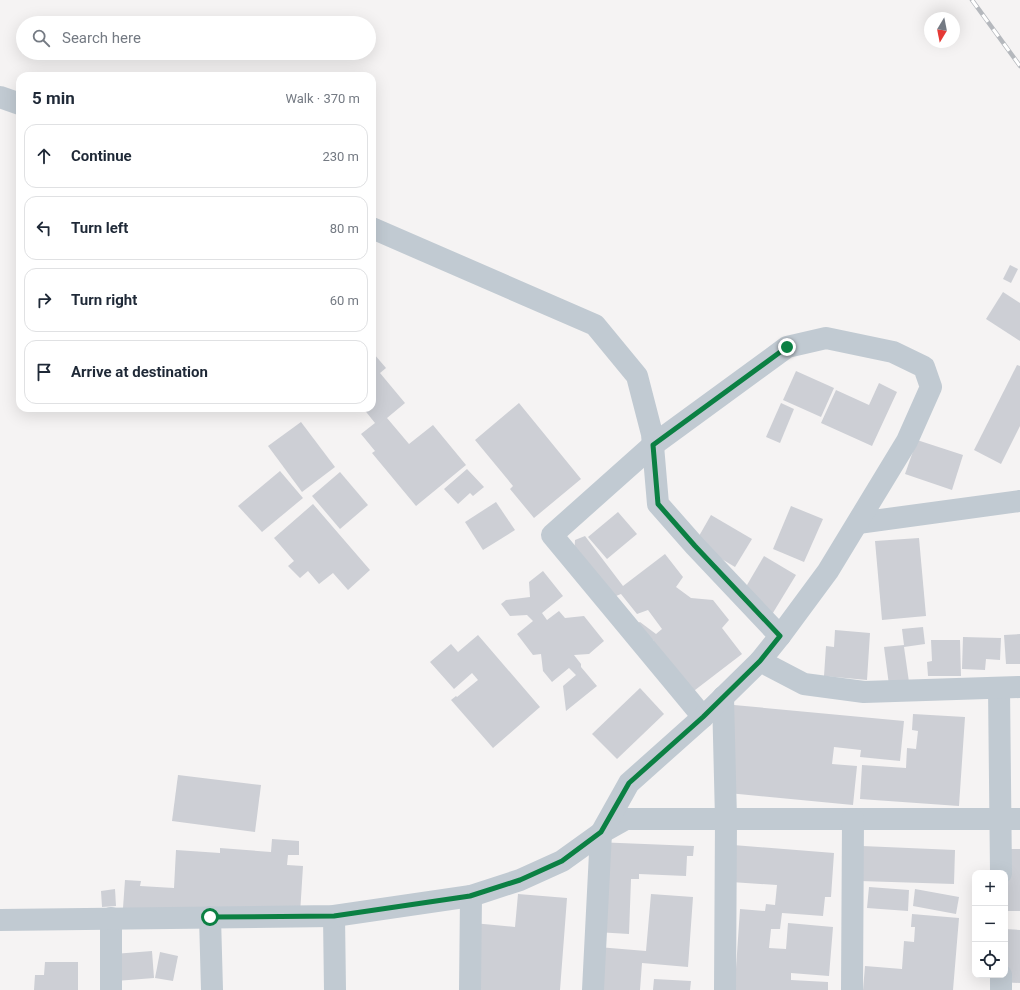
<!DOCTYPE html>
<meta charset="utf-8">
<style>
:root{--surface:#fff;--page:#f6f6f7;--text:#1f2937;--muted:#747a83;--line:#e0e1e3}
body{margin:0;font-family:Roboto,sans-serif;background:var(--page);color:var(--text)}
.controls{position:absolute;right:12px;bottom:12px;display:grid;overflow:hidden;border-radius:8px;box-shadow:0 4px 16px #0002}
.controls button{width:36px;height:36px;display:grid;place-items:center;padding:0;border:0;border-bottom:1px solid var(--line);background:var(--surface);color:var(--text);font:20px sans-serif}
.compass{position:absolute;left:924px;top:12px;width:36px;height:36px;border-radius:50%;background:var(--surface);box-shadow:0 4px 16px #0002;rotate:190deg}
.stop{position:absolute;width:12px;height:12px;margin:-9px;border:3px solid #0b8043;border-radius:50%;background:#fff}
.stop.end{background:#0b8043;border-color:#fff;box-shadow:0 1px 4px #0008}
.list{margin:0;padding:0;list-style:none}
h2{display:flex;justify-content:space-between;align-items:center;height:52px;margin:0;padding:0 16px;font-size:17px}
h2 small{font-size:13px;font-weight:400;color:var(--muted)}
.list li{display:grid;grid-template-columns:26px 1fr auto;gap:12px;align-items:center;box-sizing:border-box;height:64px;margin:0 8px 8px;padding:0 8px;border:1px solid var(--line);border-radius:12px}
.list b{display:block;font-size:15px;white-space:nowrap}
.list em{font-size:13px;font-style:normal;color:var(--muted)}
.icon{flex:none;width:22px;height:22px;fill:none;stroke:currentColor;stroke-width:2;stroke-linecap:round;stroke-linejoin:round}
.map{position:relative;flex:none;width:1020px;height:990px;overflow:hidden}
.search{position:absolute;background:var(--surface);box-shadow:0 4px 16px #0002;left:16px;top:16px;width:360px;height:44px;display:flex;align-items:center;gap:10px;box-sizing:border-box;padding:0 14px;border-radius:22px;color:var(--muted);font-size:15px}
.panel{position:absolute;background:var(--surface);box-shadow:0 4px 16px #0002;left:16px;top:72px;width:360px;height:340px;border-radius:12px}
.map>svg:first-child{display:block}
.building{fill:#cdcfd5}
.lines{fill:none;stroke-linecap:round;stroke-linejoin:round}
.minor{stroke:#c1cad2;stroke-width:22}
.rail-casing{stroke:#b5b8bd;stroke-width:4.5}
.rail{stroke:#fff;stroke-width:3;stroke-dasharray:9;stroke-linecap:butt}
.route{stroke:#0b8043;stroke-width:5}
</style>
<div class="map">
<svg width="1020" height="990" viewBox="0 0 1020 990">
<rect width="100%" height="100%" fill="#f5f3f3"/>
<g class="building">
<path d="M1010,265l8,4 -7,14 -8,-4z"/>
<path d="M1003,292l17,11v38l-34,-22z"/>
<path d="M374,354l12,14 -6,5 25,30 -18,15 22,26 24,-19 33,40 -50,41 -44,-53 3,-2 -14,-17 14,-11 -12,-15h9v-53z"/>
<path d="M1017,365l3,1v60l-19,38 -27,-14z"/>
<path d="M796,371l38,17 -13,29 -38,-17z"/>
<path d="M879,383l18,9 -25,54 -51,-23 15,-33 33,15z"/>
<path d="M519,403l62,76 -47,39 -24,-29 3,-3 -38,-46z"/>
<path d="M781,403l13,6 -14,34 -14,-6z"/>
<path d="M301,422l34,45 -33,25 -34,-46z"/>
<path d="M917,440l46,15 -11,35 -47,-16z"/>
<path d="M467,469l17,18 -11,9 -3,-3 -12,11 -14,-15z"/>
<path d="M280,471l23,27 -41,34 -24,-26z"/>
<path d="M340,472l28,33 -28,24 -28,-33z"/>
<path d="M496,502l19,28 -32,20 -18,-28z"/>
<path d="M313,504l57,66 -22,20 -15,-17 -14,11 -11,-13 -8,7 -12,-12 6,-5 -20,-23z"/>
<path d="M791,506l32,13 -19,43 -31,-13z"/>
<path d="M618,512l19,22 -30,25 -19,-22z"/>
<path d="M711,515l41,24 -17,28 -40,-24z"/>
<path d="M585,536l38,50 42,-32 18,23 -7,10 15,11 22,2 16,20 -7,8 20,26 -60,46 -36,-49 8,-11 -20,-1 -4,-13 10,-4 16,12 6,-5 -14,-19 -11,4 -16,-20 -20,8 -27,-45 1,-17z"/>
<path d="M919,538l7,78 -44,4 -7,-79z"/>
<path d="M764,556l32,19 -28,46 -31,-19z"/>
<path d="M543,571l20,25 -21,17 5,7 12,-9 6,7 19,-2 20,25 -15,13 -15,1 7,9v3l16,19 -31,25 -3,-25 13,-11 -7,-7 -17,14 -9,-11 -2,-17 -8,1 -16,-21 16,-13 -6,-6 -17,1 -9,-12 5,-4 24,-3 -1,-15z"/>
<path d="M923,627l2,17 -21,3 5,35 -20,3 -5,-38 20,-2 -2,-16z"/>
<path d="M835,630l35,3 -3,47 -43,-4 2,-30 8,1z"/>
<path d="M1020,634v30h-14l-2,-29z"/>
<path d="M478,635l62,72 -47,41 -42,-48 5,-4 1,1 21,-17 -6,-7 -18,16 -24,-27 21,-18 7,8z"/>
<path d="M963,637l38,1 -1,22 -14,-1 -1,11 -23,-1z"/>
<path d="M931,640h29l1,36h-33l-1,-14 5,-1z"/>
<path d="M640,688l24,26 -47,45 -25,-25z"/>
<path d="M734,705l170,16 -4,40 -40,-4 1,-7 -27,-3 -2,17 25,2 -4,39 -125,-12z"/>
<path d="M913,714l52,3 -6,89 -99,-7 2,-34 44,3 1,-20 9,1 2,-18 -6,-1z"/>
<path d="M178,775l83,10 -6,47 -83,-11z"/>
<path d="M272,839l27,2v14h-11l-1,10 16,1 -3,48 -177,-6 2,-28 16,1 -1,5 34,2 2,-38 44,3v-5l51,4z"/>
<path d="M595,842l99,4 -1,10h-6l-1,20 -47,-2v5h-8l-2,55 -33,-2z"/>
<path d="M733,845l101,8 -3,44h-6l-2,19 -41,-3 -2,16h-9l-2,19 17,1 2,-26 45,4 -4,49 -38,-3v7l37,2v8h-100l7,-7 5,-74 25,2 1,-7 9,1 2,-20 -46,-3z"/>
<path d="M862,846l93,4 -1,34 -94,-3z"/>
<path d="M1001,849h19v62h-15v-38z"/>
<path d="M869,887l40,3 -1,21 -41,-3z"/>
<path d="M115,889l1,17 -14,1 -1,-16z"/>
<path d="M915,889l44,8 -3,17 -43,-8z"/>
<path d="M518,894l49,4 -7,92h-92l5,-67 42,4z"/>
<path d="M651,894l42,3 -5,70 -46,-4 -2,27h-46l4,-43 48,4z"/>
<path d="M912,914l47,4 -6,72h-90l2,-24 37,3 2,-28 10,1 1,-15h-4z"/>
<path d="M1005,929l15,1v53l-21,-1 6,-7z"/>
<path d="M152,951l2,27 -51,4 -2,-27z"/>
<path d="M160,952l18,4 -5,25 -18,-3z"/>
<path d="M45,962h33v28h-44l1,-15h9z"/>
<path d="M654,979l37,2 -1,9h-37z"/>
</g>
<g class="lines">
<g class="minor">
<path d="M0,97l20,7"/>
<path d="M372,228l223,97 42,51 15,58 6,70 37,42 85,90"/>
<path d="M858,523l162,-22"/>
<path d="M999,688l2,185"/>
<path d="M723,697l3,122 -1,171"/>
<path d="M703,717l-151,-182 101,-90 134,-98 39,-9 67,14 31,15 7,20 -24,54 -79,130 -48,65 -20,25"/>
<path d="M334,916l1,74"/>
<path d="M210,917l2,73"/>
<path d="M111,918v72"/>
<path d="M0,920l334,-4 137,-20 49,-16 42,-19 39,-28 25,-14h394"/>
<path d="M1001,975v15"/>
<path d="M470,990l1,-94"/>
<path d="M593,990l8,-157 28,-50 74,-66 57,-56 44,23 60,8 156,-5"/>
<path d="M852,990l1,-171"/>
</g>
<g class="rail-casing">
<path id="rail" d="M972,0l48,66"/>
</g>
<use href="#rail" class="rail"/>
</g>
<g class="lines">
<path class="route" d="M210,917l124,-1 136,-20 50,-16 42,-19 39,-29 28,-49 74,-66 57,-56 20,-25 -85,-90 -37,-42 -5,-59 134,-98"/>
</g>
</svg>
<div class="controls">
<button>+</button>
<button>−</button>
<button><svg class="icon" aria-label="locate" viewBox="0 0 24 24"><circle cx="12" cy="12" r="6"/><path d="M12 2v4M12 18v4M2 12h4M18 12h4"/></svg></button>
</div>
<svg class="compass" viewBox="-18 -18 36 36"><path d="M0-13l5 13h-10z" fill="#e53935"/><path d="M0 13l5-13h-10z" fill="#747a83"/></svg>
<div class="stop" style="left:210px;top:917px"></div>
<div class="stop end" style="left:787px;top:347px"></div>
<div class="search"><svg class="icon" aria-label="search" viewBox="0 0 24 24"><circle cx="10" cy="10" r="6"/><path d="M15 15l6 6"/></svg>Search here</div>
<section class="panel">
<h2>5 min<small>Walk · 370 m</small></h2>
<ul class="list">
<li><svg class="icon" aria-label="ahead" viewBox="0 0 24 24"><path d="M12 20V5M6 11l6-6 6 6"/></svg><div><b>Continue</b></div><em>230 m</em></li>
<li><svg class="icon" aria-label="left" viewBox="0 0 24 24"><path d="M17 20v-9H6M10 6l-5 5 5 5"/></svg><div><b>Turn left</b></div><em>80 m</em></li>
<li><svg class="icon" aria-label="right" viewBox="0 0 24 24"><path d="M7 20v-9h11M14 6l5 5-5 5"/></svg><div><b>Turn right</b></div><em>60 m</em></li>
<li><svg class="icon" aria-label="arrive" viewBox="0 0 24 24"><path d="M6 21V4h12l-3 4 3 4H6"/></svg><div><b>Arrive at destination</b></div></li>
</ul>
</section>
</div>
